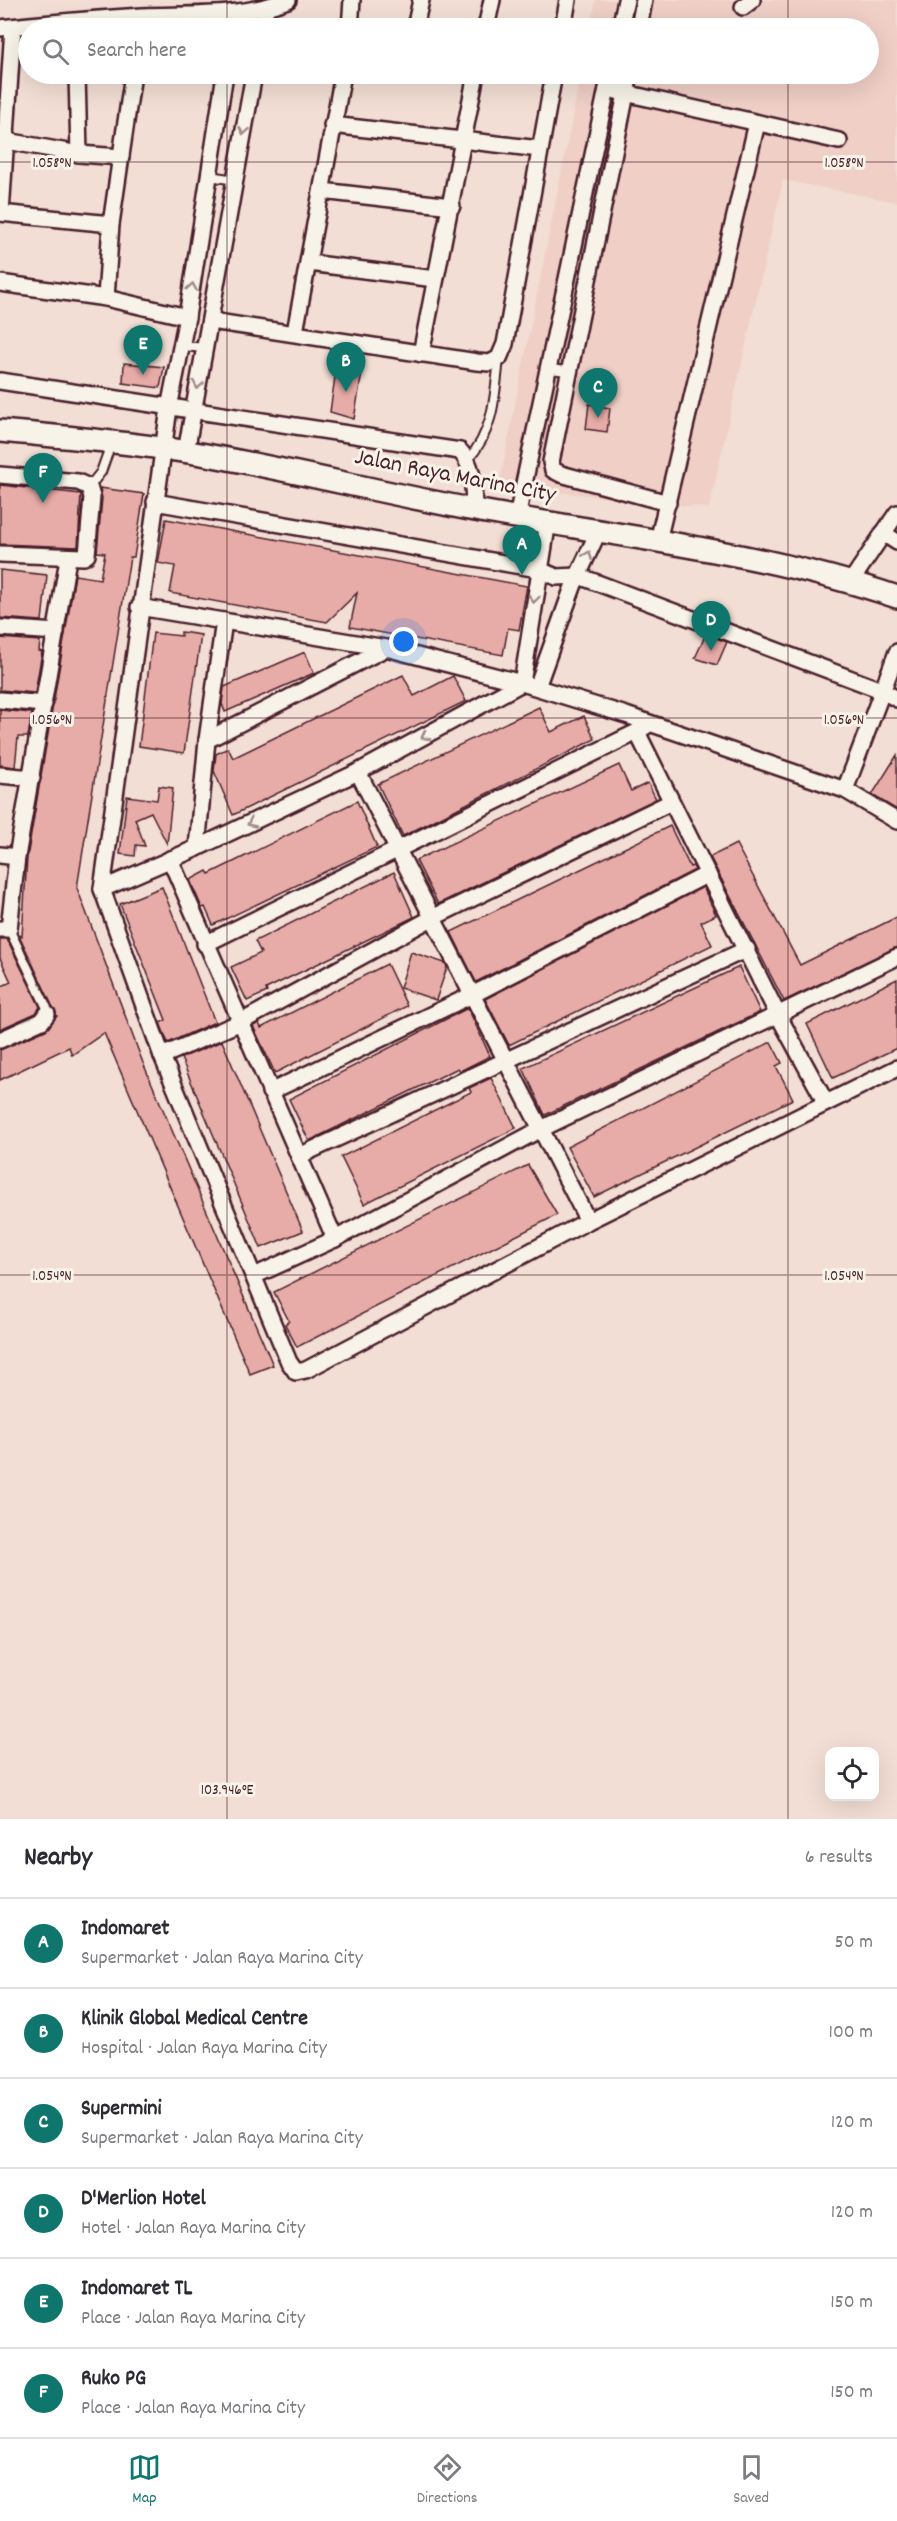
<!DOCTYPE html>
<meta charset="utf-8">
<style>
:root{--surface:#fff;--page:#f7f7f7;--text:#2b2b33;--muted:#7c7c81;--line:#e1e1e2;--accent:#0f766e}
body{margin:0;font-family:Dekko,sans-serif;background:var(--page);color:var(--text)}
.controls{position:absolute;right:18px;bottom:18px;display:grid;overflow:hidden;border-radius:12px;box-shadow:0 6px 24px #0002}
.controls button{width:54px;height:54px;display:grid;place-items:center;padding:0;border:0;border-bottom:2px solid var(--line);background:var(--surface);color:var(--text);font:30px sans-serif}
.you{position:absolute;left:404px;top:642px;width:21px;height:21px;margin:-15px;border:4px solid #fff;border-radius:50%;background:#1a73e8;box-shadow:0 0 0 9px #1a73e833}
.badge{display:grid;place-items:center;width:39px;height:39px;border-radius:50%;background:var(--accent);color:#fff;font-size:20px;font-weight:700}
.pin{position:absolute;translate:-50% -50px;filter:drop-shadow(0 2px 3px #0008)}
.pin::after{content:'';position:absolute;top:32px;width:21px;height:18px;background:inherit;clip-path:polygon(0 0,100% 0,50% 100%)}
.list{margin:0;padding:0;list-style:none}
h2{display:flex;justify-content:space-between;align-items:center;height:78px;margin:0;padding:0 24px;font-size:26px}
h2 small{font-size:20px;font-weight:400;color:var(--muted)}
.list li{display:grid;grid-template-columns:39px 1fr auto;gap:18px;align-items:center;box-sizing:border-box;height:90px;padding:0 24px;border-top:2px solid var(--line)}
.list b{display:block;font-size:22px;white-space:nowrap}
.list p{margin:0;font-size:20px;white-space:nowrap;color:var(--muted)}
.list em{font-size:20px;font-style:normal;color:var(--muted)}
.icon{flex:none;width:33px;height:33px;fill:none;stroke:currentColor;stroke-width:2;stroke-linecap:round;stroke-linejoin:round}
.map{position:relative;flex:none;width:897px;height:1819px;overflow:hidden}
.search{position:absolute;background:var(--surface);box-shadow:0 6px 24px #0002;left:18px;right:18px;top:18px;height:66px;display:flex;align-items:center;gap:15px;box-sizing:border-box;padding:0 21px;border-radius:33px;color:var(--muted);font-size:22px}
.sheet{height:618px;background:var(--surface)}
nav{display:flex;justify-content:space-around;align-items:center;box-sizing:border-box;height:84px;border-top:2px solid var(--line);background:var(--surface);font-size:16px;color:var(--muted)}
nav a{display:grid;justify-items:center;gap:3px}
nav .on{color:var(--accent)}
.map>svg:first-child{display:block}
.built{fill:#efcfc6}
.building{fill:#e7aca7;stroke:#4a1f2b;stroke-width:1.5}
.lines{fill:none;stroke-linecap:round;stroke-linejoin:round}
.lane-casing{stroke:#4a1f2b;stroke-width:12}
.street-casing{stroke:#4a1f2b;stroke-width:20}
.secondary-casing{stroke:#4a1f2b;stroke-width:26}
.lane{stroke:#f7f3e8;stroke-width:8}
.street{stroke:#f7f3e8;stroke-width:15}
.secondary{stroke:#f7f3e8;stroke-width:21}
.oneway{stroke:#a0898a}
.ticks{fill:none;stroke:#4a1f2b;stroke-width:1.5;stroke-opacity:0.45}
.labels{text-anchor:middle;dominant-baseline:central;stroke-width:6;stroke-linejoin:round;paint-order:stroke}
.street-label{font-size:24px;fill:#4a1f2b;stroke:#f7f3e8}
.ticks-label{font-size:15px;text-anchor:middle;fill:#4a1f2b;stroke:#f7f3e8;stroke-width:6;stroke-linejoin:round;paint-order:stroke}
</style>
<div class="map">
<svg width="897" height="1819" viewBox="0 0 897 1819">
<rect width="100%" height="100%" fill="#f2ded4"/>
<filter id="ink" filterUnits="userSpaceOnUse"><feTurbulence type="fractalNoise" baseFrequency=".0167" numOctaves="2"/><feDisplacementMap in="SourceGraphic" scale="12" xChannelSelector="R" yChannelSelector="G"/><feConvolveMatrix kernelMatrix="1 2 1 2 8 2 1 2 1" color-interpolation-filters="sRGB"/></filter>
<g filter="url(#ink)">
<path class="built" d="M596,0h301v202l-114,-22 -74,328 -210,-22 82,-412h287v-46h-278z"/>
<g class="building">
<path d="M124,363l40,4 -4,21 -37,-5z"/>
<path d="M336,370l26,3 -8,46 -24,-7z"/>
<path d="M589,404l21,4 -3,24 -21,-3z"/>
<path d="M0,485l81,9 -3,53 -78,-3z"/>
<path d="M100,488l44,6 -10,63h-4l-53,331 66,175 130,302 -23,9 -146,-341 -32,22 -3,-8 -69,33v-30l46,-20 11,-14 -38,-81 3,1 5,-78 48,-283 25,4 5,-26 -8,-1 5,-54z"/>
<path d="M166,519l361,67 -8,44 -11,-2 -5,27 -153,-28 7,-34 -30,29 -157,-29 5,-27 -17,-3z"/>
<path d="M0,570l47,5 -5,46 -42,-3z"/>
<path d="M181,632l20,3 -17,118 -45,-7 14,-113 28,3z"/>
<path d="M706,634l21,8 -10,23 -22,-7z"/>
<path d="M0,638l40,3 -1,10 3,1 -7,41 -35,-3z"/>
<path d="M305,652l9,21 -89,39 -3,-8 2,-17z"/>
<path d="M403,675l11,21 39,-20 13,25 -233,114 -19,-44 2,-17 12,-6 5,10z"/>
<path d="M539,707l12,25 33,-16 11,23 -192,97 -25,-52z"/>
<path d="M0,710l32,3 -4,24h-10l-3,30 -15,-2z"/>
<path d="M897,755v55l-25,-15z"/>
<path d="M619,765l12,26 17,-8 8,16 -218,105 -22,-44z"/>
<path d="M159,786l14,2 -6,56 -16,-32 -16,7 10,27 -9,-1 -1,11 -15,-2 7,-58 30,4z"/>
<path d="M357,801l20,46 -164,78 -8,-18 -3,1 -12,-28 17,-9 2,3z"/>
<path d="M670,826l20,41 3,-1 2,4 -219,112 -25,-50z"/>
<path d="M736,844l64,121 97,-48v30l-113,54 -74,-144z"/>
<path d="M394,872l20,45 -148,72 1,3 -20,9 -16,-34 30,-14 -6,-12z"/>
<path d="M162,887l53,135 -47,21 -8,-20 6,-3 -46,-116z"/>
<path d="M703,887l13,28 -15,7 11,23 -203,100 -24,-46z"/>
<path d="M0,939h7l33,68 -4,6 -36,16v-42l11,-5 -11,-24z"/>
<path d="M411,952l34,11 2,4 -11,33 -36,-12z"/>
<path d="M387,964l20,42 -132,67 -22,-47 6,-3 2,5z"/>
<path d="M739,967l21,45 -215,103 -22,-47z"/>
<path d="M897,979v69l-64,30 -26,-54z"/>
<path d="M468,1008l22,48 -30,15 -2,-3 -149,73 -20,-42z"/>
<path d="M222,1041l81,190 -42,17 -80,-190z"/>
<path d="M771,1042l11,21 -6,3 17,33 -199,98 -27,-50z"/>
<path d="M491,1078l25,50 -152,76 -23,-47 130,-65 -2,-4z"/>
<path d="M528,1165l29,50 -260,132 -12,-23 4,-3 -15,-29z"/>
</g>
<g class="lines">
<g class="lane-casing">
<g id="lane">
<path d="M209,176l27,4"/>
<path d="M182,346l24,2"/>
<path d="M547,369l23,2"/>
<path d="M468,459c26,-27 27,-65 31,-101"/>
<path d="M89,487l12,-15 10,-28"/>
<path d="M9,929l38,79v6"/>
</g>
</g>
<g class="street-casing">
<g id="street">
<path d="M743,7l9,-7"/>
<path d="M0,28c47,-5 95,-9 142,-12 50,-2 98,2 146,-16"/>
<path d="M262,28l4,-20"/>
<path d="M350,28l2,-28"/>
<path d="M415,28l6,-28"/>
<path d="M486,28l6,-28"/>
<path d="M563,28l5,-28"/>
<path d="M620,28l6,-28"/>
<path d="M639,28l5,-28"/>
<path d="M77,74l2,80"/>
<path d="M630,74l-79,388 2,8 8,4 107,29"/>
<path d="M616,91l223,50"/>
<path d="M332,125l208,24"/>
<path d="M7,141l72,13 42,3"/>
<path d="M322,191l130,15"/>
<path d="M0,213l111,11"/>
<path d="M1,213l12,-186"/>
<path d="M309,263l126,16"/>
<path d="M0,283l106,15 81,19"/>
<path d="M106,298l5,-74 22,-150"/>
<path d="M211,321l266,41 13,1 9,-5 6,-14 49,-270"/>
<path d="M295,332l48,-258"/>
<path d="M421,354l55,-280"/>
<path d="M0,381l460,70c15,16 13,38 14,59"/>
<path d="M186,452l68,-378"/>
<path d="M0,475l78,7 11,5 3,10 -5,58 -3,2 -84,-3"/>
<path d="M155,502l383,67 18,8 23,-1 302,114 16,9"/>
<path d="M517,517l93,-443"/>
<path d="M548,521l-26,162 -164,89 -161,76 -95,41 60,167 127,306 7,10 10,-2 282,-149 309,-153"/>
<path d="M883,533l14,9"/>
<path d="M658,541l99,-418"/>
<path d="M850,583l47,-70"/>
<path d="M139,607l247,41 136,35 104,32 219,75 52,31"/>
<path d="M0,628l56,4"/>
<path d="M537,687l37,-103 25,-54"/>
<path d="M0,700l44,4"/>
<path d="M637,732l141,283 48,88"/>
<path d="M207,740l179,-92"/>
<path d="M358,772l230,449"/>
<path d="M0,775l32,3"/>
<path d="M845,790l52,-138"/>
<path d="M197,848l10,-108 17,-119"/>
<path d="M0,855l17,2"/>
<path d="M170,859l165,380"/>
<path d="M102,889l67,-481 18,-91 38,-243"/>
<path d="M0,929h9l8,-72 51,-298"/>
<path d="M205,944l432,-212 12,-8"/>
<path d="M0,1040l42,-19 5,-7"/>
<path d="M162,1056l79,-34 191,-104 239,-116"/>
<path d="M270,1092l202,-97 236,-121"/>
<path d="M299,1156l448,-207"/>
<path d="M254,1276l81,-37 206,-110 356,-172"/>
</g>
</g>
<g class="secondary-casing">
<path id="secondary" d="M0,431c67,6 134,12 201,23 91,16 182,39 274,56 141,26 286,41 422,87"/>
</g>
<use href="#lane" class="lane"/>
<use href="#street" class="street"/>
<use href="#secondary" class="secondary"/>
</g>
<defs><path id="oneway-chevron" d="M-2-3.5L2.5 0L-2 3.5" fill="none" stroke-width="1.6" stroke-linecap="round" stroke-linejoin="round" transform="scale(1.5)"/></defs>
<g class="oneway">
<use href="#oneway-chevron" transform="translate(244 131) rotate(100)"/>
<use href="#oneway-chevron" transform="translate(192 287) rotate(-81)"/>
<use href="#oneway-chevron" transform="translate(198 385) rotate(101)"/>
<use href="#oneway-chevron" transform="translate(588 555) rotate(-67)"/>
<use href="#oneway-chevron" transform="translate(534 599) rotate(98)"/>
<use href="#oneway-chevron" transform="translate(425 736) rotate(151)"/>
<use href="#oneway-chevron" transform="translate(251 823) rotate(155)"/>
</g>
</g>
<path class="ticks" d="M227,0v28M788,0v28M227,74v1745M788,74v1745M0,162h897M0,718h897M0,1275h897"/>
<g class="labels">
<g class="street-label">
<text transform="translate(455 477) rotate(11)">Jalan Raya Marina City</text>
</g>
</g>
<g class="ticks-label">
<text x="52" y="167">1.058°N</text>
<text x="844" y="167">1.058°N</text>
<text x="52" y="724">1.056°N</text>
<text x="844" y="724">1.056°N</text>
<text x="52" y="1280">1.054°N</text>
<text x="844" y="1280">1.054°N</text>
<text x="227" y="1794">103.946°E</text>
</g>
</svg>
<div class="controls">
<button><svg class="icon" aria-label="locate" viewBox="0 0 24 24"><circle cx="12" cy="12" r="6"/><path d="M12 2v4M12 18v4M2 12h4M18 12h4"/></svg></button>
</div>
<div class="you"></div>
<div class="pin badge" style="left:522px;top:575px">A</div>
<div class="pin badge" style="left:346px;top:392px">B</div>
<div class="pin badge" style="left:598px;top:418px">C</div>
<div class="pin badge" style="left:711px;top:651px">D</div>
<div class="pin badge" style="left:143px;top:375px">E</div>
<div class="pin badge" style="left:43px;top:503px">F</div>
<div class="search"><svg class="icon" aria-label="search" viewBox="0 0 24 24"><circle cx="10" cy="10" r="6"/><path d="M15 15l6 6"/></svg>Search here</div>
</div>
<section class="sheet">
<h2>Nearby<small>6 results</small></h2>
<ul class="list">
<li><span class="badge">A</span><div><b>Indomaret</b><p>Supermarket · Jalan Raya Marina City</p></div><em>50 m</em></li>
<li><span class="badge">B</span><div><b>Klinik Global Medical Centre</b><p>Hospital · Jalan Raya Marina City</p></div><em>100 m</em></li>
<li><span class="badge">C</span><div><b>Supermini</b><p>Supermarket · Jalan Raya Marina City</p></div><em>120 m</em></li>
<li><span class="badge">D</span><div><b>D'Merlion Hotel</b><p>Hotel · Jalan Raya Marina City</p></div><em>120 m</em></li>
<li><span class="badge">E</span><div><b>Indomaret TL</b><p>Place · Jalan Raya Marina City</p></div><em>150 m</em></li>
<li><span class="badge">F</span><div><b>Ruko PG</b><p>Place · Jalan Raya Marina City</p></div><em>150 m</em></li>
</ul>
</section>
<nav>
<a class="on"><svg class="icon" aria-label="map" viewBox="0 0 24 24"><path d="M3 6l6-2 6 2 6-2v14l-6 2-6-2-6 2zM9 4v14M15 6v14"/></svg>Map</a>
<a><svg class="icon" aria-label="directions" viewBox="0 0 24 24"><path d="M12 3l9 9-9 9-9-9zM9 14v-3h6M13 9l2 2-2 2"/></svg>Directions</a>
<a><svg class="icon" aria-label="saved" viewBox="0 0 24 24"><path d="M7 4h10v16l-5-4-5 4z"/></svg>Saved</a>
</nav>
